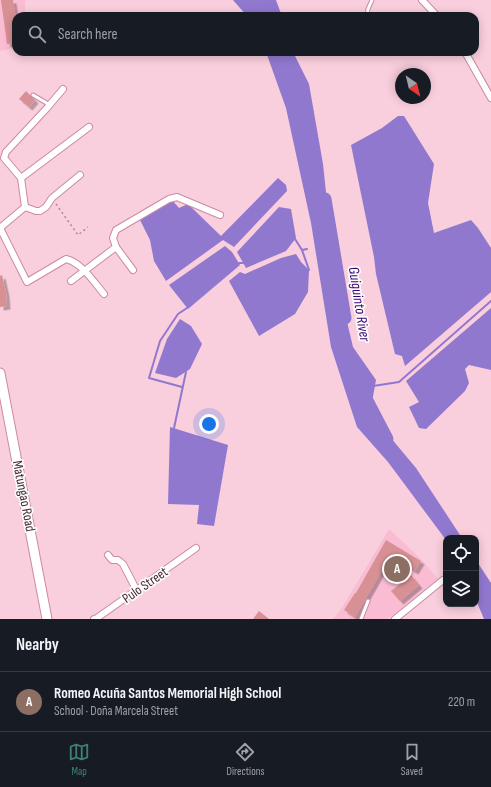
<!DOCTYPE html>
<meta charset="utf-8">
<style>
:root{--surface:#171b24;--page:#242831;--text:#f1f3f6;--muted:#9ea1a6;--line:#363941;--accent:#3f8070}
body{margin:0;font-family:"Sofia Sans Condensed",sans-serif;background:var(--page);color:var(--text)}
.controls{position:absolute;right:12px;bottom:12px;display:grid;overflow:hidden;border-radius:8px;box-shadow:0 2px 10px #0003}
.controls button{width:36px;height:36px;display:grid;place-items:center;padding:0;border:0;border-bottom:1px solid var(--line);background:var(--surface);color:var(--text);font:20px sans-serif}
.compass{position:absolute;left:395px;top:68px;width:36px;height:36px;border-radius:50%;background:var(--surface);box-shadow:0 2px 10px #0003;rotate:145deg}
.you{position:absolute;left:209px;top:424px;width:14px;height:14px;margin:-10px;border:3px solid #fff;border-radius:50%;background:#1a73e8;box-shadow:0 0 0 6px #1a73e833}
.badge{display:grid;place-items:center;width:26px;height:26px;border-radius:50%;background:var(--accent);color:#fff;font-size:13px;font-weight:700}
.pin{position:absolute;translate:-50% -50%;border:2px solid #fff;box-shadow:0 1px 4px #0006}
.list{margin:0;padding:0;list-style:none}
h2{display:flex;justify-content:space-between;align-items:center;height:52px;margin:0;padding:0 16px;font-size:17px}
h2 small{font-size:13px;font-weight:400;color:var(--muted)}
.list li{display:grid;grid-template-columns:26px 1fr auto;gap:12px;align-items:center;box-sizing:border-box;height:60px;padding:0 16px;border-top:1px solid var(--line)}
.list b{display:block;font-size:15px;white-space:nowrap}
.list p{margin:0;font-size:13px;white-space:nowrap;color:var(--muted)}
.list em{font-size:13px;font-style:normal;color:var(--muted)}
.icon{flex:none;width:22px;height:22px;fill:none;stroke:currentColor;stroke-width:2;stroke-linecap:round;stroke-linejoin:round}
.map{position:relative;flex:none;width:491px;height:619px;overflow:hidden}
.search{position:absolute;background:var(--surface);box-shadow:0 2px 10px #0003;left:12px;right:12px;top:12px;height:44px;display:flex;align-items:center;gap:10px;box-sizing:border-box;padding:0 14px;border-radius:12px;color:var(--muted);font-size:15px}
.sheet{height:112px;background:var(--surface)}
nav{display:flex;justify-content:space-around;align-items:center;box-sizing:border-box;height:56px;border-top:1px solid var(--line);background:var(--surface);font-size:11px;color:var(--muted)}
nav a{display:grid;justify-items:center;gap:2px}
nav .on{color:var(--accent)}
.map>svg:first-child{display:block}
.built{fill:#fabcd2}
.water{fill:#9178cf}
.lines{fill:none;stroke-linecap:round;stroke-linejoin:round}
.stream{stroke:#9178cf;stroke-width:2}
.river{stroke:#9178cf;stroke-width:13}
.building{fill:#d79094;filter:url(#shadow)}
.service-casing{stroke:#cc8aa2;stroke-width:5}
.minor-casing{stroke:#cc8aa2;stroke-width:8}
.secondary-casing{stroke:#cc8aa2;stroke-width:11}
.path{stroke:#ab8794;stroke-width:1.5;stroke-dasharray:2 3;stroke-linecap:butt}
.service{stroke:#fff;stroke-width:3}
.minor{stroke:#fff;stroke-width:6}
.secondary{stroke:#fff;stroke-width:9}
.labels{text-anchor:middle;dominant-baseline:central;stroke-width:3.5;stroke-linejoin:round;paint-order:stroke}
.street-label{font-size:14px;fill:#442934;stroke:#fcfcfc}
.water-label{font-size:15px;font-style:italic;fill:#370170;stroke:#fcfcfc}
</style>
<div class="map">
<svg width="491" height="619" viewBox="0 0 491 619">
<defs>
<filter id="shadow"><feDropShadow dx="3.5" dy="3.5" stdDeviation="0" flood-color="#0004"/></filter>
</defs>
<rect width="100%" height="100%" fill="#f9cedd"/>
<g class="built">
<path d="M0,0h25v16h-9v32l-16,3z"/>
<path d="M389,529l33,31 16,19 -50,40h-55l9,-11z"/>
</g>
<g class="water">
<path d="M233,0h32l9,16h-27z"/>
<path d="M266,52h27l16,32 14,80 11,103 19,80 23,33 -6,33 46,55 46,70h-16v2l-58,-78 -31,-35 -26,-80 -20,-124 -25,-115z"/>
<path d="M398,116h6l30,48 -6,39 6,30 37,-13 7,8 13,20v44l-86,74 -3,-10 -7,-2 -19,-80 -2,-17 -23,-112 31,-17z"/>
<path d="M278,178l8,7 1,6 -53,56 -11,-7 -57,41 -12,-20 -4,-21 -10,-20 32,-20 7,8 9,-4 33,32z"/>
<path d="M279,207l12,2 5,29 -10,13 -40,17 -9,-16z"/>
<path d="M225,246l7,6 8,13 -52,44 -19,-24z"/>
<path d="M296,254l5,8 8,8 -1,22 -13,22 -36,22 -30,-55 11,-9 5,2 36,-16z"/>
<path d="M491,308v62l-22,-5 -4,4 4,14 -4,8 -39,38 -7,-1 -10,-21 10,-5 -13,-21z"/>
<path d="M180,319l11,7 11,18 -12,25 -14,9 -21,-5 12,-34z"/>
<path d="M170,427l58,18 -14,81 -17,-2 2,-19 -31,-1z"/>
<path d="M476,560l15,23v36h-7l-8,-19z"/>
</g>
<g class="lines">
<g class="stream">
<path d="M295,239l7,11 7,20"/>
<path d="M302,250l5,-1"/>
<path d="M239,263h4"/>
<path d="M373,386l26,-4 92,-81"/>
<path d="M182,387l-33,-9 11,-37 18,-27 9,-6"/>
<path d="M174,428l12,-56"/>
</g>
<g class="river">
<path d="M269,0l6,16"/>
<path d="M325,199l20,119"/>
<path d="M363,393l24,46"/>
</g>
</g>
<g class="building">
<path d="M1,0h12l3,20v23l-9,1z"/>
<path d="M26,91l9,9 -6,7 -10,-8z"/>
<path d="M2,275l4,18 1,13 -7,1v-31z"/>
<path d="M386,540l35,21 -6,10 -25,-15 -35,61 -11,-7 11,-17h1z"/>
<path d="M411,575l8,10 -19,16 -9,-10z"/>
<path d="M259,611l10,8h-16z"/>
</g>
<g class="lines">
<g class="service-casing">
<g id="service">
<path d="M367,16l1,-7 4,-9"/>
<path d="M33,95l17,10"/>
<path d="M361,619l7,-18"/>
</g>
</g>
<g class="minor-casing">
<g id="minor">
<path d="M422,0l15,16"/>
<path d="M465,52l26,46"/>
<path d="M21,178l68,-51"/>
<path d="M25,207l11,4h4l6,-4 6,-9 28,-23"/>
<path d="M0,228l25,-21 -4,-29 -17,-20 2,-6 41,-44 16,-19"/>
<path d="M0,228l27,54 39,-23c16,4 27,22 38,35"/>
<path d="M116,247l-3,-9 3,-8 53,-31 8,-2 43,18"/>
<path d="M71,281l45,-34 17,23"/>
<path d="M108,555l4,5h6l5,4 14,27"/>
<path d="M94,619l3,-1 99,-70"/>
<path d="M395,619l48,-39"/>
</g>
</g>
<g class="secondary-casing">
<path id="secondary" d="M0,373l47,246"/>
</g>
<path class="path" d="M56,204l22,31 10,-8"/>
<use href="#service" class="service"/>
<use href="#minor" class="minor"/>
<use href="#secondary" class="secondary"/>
</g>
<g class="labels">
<g class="street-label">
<text transform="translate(24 496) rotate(79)">Matungao Road</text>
<text transform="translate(145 585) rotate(-35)">Pulo Street</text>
</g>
<g class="water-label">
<text transform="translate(359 304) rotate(81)">Guiguinto River</text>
</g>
</g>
</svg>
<div class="controls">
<button><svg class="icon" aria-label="locate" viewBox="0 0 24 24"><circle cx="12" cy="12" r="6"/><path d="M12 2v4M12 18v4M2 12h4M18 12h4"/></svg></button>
<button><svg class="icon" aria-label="layers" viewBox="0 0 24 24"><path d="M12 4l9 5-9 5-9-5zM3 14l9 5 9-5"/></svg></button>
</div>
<svg class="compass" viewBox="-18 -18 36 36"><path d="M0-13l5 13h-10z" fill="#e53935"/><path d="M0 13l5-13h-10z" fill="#9ea1a6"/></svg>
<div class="you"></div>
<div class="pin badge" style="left:397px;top:569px;background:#8d6e63">A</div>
<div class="search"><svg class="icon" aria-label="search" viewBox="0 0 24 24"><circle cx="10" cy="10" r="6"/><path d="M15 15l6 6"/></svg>Search here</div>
</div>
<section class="sheet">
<h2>Nearby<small></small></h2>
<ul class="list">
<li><span class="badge" style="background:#8d6e63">A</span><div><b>Romeo Acuña Santos Memorial High School</b><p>School · Doña Marcela Street</p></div><em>220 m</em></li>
</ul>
</section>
<nav>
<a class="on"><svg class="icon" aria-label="map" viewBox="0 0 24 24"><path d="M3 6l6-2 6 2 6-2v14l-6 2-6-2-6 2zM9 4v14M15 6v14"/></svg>Map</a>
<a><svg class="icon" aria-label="directions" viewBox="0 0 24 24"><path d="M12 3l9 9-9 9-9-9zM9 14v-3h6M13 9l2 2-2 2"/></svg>Directions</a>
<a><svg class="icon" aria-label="saved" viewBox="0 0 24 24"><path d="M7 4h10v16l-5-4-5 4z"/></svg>Saved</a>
</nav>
